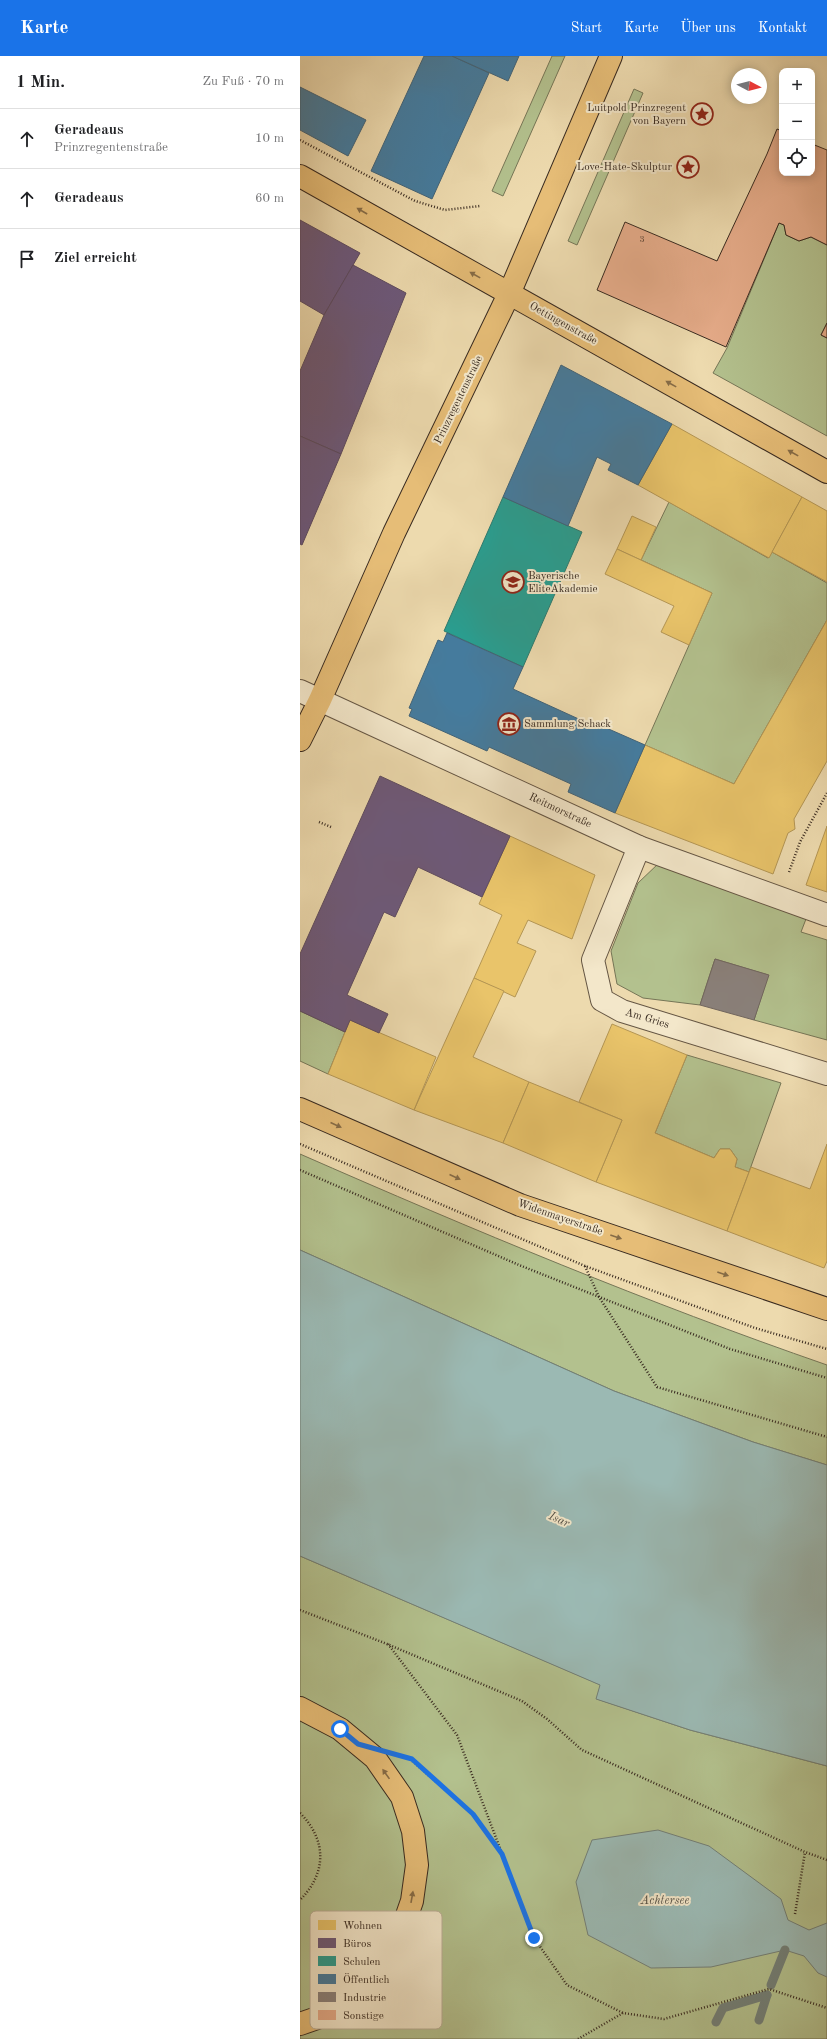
<!DOCTYPE html>
<html lang="de">
<meta charset="utf-8">
<style>
:root{--surface:#fff;--page:#f2f2f2;--text:#202124;--muted:#757577;--line:#e0e0e0;--accent:#1a73e8}
body{margin:0;font-family:"Old Standard TT",serif;background:var(--page);color:var(--text)}
.controls{position:absolute;right:12px;top:12px;display:grid;overflow:hidden;border-radius:8px;box-shadow:0 2px 10px #0003}
.controls button{width:36px;height:36px;display:grid;place-items:center;padding:0;border:0;border-bottom:1px solid var(--line);background:var(--surface);color:var(--text);font:20px sans-serif}
.compass{position:absolute;left:431px;top:12px;width:36px;height:36px;border-radius:50%;background:var(--surface);box-shadow:0 2px 10px #0003;rotate:97deg}
.stop{position:absolute;width:12px;height:12px;margin:-9px;border:3px solid #1a73e8;border-radius:50%;background:#fff}
.stop.end{background:#1a73e8;border-color:#fff;box-shadow:0 1px 4px #0008}
.list{margin:0;padding:0;list-style:none}
h2{display:flex;justify-content:space-between;align-items:center;height:52px;margin:0;padding:0 16px;font-size:17px}
h2 small{font-size:13px;font-weight:400;color:var(--muted)}
.list li{display:grid;grid-template-columns:26px 1fr auto;gap:12px;align-items:center;box-sizing:border-box;height:60px;padding:0 16px;border-top:1px solid var(--line)}
.list b{display:block;font-size:15px;white-space:nowrap}
.list p{margin:0;font-size:13px;white-space:nowrap;color:var(--muted)}
.list em{font-size:13px;font-style:normal;color:var(--muted)}
.icon{flex:none;width:22px;height:22px;fill:none;stroke:currentColor;stroke-width:2;stroke-linecap:round;stroke-linejoin:round}
.map{position:relative;flex:none;width:527px;height:1983px;overflow:hidden}
header{display:flex;align-items:center;gap:24px;box-sizing:border-box;height:56px;padding:0 20px;background:var(--accent);color:#fff}
header strong{font-size:19px}
nav{display:flex;gap:22px;margin-inline-start:auto;font-size:14px}
main{display:flex}
aside{flex:1;background:var(--surface)}
.map>svg:first-child{display:block}
.green{fill:#b3c18e;stroke:#767657}
.water{fill:#9bb9b3;stroke:#738078}
.homes{fill:#e9c46a;stroke:#b49654}
.offices{fill:#6d597a;stroke:#5d4b5f}
.schools{fill:#2a9d8f;stroke:#2e7a6e}
.public{fill:#457b9d;stroke:#416378}
.industry{fill:#8a817c;stroke:#716760}
.lines{fill:none;stroke-linecap:round;stroke-linejoin:round}
.stream{stroke:#738078;stroke-width:9}
.building{fill:#e5ab89;stroke:#382a20}
.minor-casing{stroke:#655644;stroke-width:24}
.major-casing{stroke:#382a20;stroke-width:24}
.path{stroke:#382a20;stroke-width:2.5;stroke-dasharray:1 2;stroke-linecap:butt}
.minor{stroke:#f3e7ca;stroke-width:22}
.major{stroke:#e6bd77;stroke-width:22}
.oneway{fill:#866c47}
.route{stroke:#1a73e8;stroke-width:5}
.labels{text-anchor:middle;dominant-baseline:central;stroke-width:4;stroke-linejoin:round;paint-order:stroke}
.number-label{font-size:9px;fill:#634a3a}
.poi-label{font-size:11px;fill:#382a20;stroke:#f3e7ca;text-anchor:end}
.street-label{font-size:11px;fill:#382a20;stroke:#f3e7ca}
.water-label{font-size:12px;font-style:italic;fill:#514e45;stroke:#f3e7ca}
.key{fill:#f3e7ca;stroke:#bbae97;stroke-width:1}
.key-label{font-size:11px;fill:#382a20}
</style>
<header>
<strong>Karte</strong>
<nav><a>Start</a><a>Karte</a><a>Über uns</a><a>Kontakt</a></nav>
</header>
<main>
<aside>
<h2>1 Min.<small>Zu Fuß · 70 m</small></h2>
<ul class="list">
<li><svg class="icon" aria-label="ahead" viewBox="0 0 24 24"><path d="M12 20V5M6 11l6-6 6 6"/></svg><div><b>Geradeaus</b><p>Prinzregentenstraße</p></div><em>10 m</em></li>
<li><svg class="icon" aria-label="ahead" viewBox="0 0 24 24"><path d="M12 20V5M6 11l6-6 6 6"/></svg><div><b>Geradeaus</b></div><em>60 m</em></li>
<li><svg class="icon" aria-label="arrive" viewBox="0 0 24 24"><path d="M6 21V4h12l-3 4 3 4H6"/></svg><div><b>Ziel erreicht</b></div></li>
</ul>
</aside>
<div class="map">
<svg width="527" height="1983" viewBox="0 0 527 1983">
<rect width="100%" height="100%" fill="#eddaae"/>
<filter id="stains"><feTurbulence type="fractalNoise" baseFrequency=".005" numOctaves="4"/><feColorMatrix values="0 0 0 0 .2 0 0 0 0 .09 0 0 0 0 .02 0 0 0 .5 -.17"/></filter>
<radialGradient id="worn" r=".72"><stop offset=".6" stop-color="#630" stop-opacity="0"/><stop offset="1" stop-color="#630" stop-opacity=".3"/></radialGradient>
<g class="green">
<path d="M252,0h13l-62,140 -11,-5z"/>
<path d="M334,33l9,4 -66,152 -9,-4z"/>
<path d="M479,167l5,2 2,10 13,6 12,-4 16,8v78l-6,12 6,3v98l-114,-63 14,-25z"/>
<path d="M369,446l99,56 4,-6 55,31v37l-93,164 -89,-39 67,-152 -71,-33z"/>
<path d="M359,807l147,56 -5,13 26,8v100l-73,-20 14,-45 -53,-16 -15,46 -57,-7 -26,-14 -6,-33 27,-68z"/>
<path d="M0,955l45,21 -17,42 -28,-13z"/>
<path d="M387,999l94,28 -32,89 -14,-5 2,-8 -7,-10h-10l-6,9 -59,-25z"/>
<path d="M0,1098c173,76 348,149 527,211v100l-74,-23 -139,-51 -314,-141z"/>
<path d="M0,1500l301,129 -4,14 93,31 137,36v273h-527z"/>
</g>
<g class="water">
<path d="M0,1194l314,141 139,51 74,23v301l-137,-36 -94,-31 4,-14 -300,-129z"/>
<path d="M358,1774l51,16 72,53 7,21 21,10 18,-7v54l-9,-4 -14,-17 -19,-6 -74,17 -60,1 -63,-33 -12,-53 16,-42z"/>
</g>
<g class="homes">
<path d="M372,368l130,73 -33,61 -131,-73z"/>
<path d="M502,441l25,14v71l-55,-30z"/>
<path d="M332,460l24,11 -15,33 -24,-11z"/>
<path d="M317,493l95,44 -23,52 -28,-13 13,-26 -69,-32z"/>
<path d="M527,564v141l-33,58 1,10 -7,4 -15,41 -158,-61 30,-68 89,39z"/>
<path d="M527,770v66l-21,-7z"/>
<path d="M210,780l85,39 -23,64 -44,-19 -11,23 19,8 -21,46 -41,-19 28,-63 -23,-11z"/>
<path d="M174,922l30,13 -31,66 56,25 -26,61 -89,-33z"/>
<path d="M50,964l86,37 -22,53 -86,-36z"/>
<path d="M312,968l75,31 -32,78 59,25 6,-9h10l7,10 -2,8 14,5 -22,59 -131,-49 26,-62 -43,-18z"/>
<path d="M229,1026l93,38 -26,62 -93,-39z"/>
<path d="M527,1088v117l-3,7 -97,-37 24,-64 59,22z"/>
</g>
<g class="offices">
<path d="M0,164l60,33 -36,62 -24,-14z"/>
<path d="M53,209l53,28 -65,161 -41,-18v-65l24,-56z"/>
<path d="M0,380l41,18 -39,91 -2,-1z"/>
<path d="M80,720l130,60 -28,61 -64,-30 -23,50 -11,-5 -37,83 41,19 -9,19 -29,-13 -5,12 -45,-21v-57z"/>
</g>
<path class="schools" d="M203,441l79,35 -59,135 -79,-36z"/>
<g class="public">
<path d="M124,0h28l37,17 -57,126 -61,-28z"/>
<path d="M152,0h67l-11,25z"/>
<path d="M0,31l66,33 -18,36 -48,-26z"/>
<path d="M261,309l111,59 -34,61 -30,-15 3,-6 -14,-7 -29,69 -65,-29z"/>
<path d="M147,577l76,34 -10,22 81,37 1,-3 50,22 -30,68 -47,-21 3,-8 -82,-37 -2,4 -78,-35 3,-7 -3,-1 29,-68 5,2z"/>
</g>
<path class="industry" d="M415,903l54,16 -15,45 -54,-15z"/>
<g class="lines">
<g class="stream">
<path d="M471,1929l14,-35"/>
<path d="M459,1964l8,-25"/>
<path d="M416,1966l7,-14 44,-13"/>
</g>
</g>
<g class="building">
<path d="M477,73l5,2v42h30v-29l15,6v95l-16,-8 -12,4 -13,-6 -2,-10 -5,-2 -53,124 -129,-57 28,-68 92,39 50,-107z"/>
<path d="M527,267v15l-6,-3z"/>
</g>
<g class="lines">
<g class="minor-casing">
<g id="minor">
<path d="M0,635l339,156 188,68"/>
<path d="M339,791l-46,113 9,40 20,11 205,63"/>
</g>
</g>
<g class="major-casing">
<g id="major">
<path d="M0,120l527,296"/>
<path d="M0,684l20,-40 74,-167 115,-239 102,-238"/>
<path d="M0,1053l220,96 307,104"/>
<path d="M0,1652l40,21 35,29 27,39 11,34 4,34 -5,36 -14,40 -14,25 -31,31 -30,19 -23,8"/>
</g>
</g>
<g class="path">
<path d="M0,84l115,61 30,9 35,-4"/>
<path d="M19,766l12,5"/>
<path d="M489,816l11,-30 27,-49"/>
<path d="M0,1088l285,122 170,62 72,21"/>
<path d="M0,1114l219,95 211,84 97,29"/>
<path d="M285,1210l14,31 58,90 170,50"/>
<path d="M0,1554l87,34 135,57 25,18 35,31 223,102 22,8"/>
<path d="M88,1588l69,91 77,203 33,47 56,28"/>
<path d="M110,1703l63,55 27,36"/>
<path d="M0,1757c27,27 27,60 0,87"/>
<path d="M495,1858l10,-62"/>
<path d="M278,1983l45,-26 41,6 105,-30 58,19"/>
</g>
<use href="#minor" class="minor"/>
<use href="#major" class="major"/>
</g>
<defs><path id="oneway-solid" d="M-6-.8H1V-3.2L6.5 0L1 3.2V.8H-6Z"/></defs>
<g class="oneway">
<use href="#oneway-solid" transform="translate(62 155) rotate(-150)"/>
<use href="#oneway-solid" transform="translate(175 219) rotate(-151)"/>
<use href="#oneway-solid" transform="translate(371 328) rotate(-151)"/>
<use href="#oneway-solid" transform="translate(493 397) rotate(-151)"/>
<use href="#oneway-solid" transform="translate(36 1069) rotate(24)"/>
<use href="#oneway-solid" transform="translate(155 1121) rotate(24)"/>
<use href="#oneway-solid" transform="translate(316 1181) rotate(19)"/>
<use href="#oneway-solid" transform="translate(423 1218) rotate(19)"/>
<use href="#oneway-solid" transform="translate(86 1718) rotate(-125)"/>
<use href="#oneway-solid" transform="translate(112 1841) rotate(-80)"/>
</g>
<g class="lines">
<path class="route" d="M40,1673l18,15 54,15 61,55 29,40 32,84"/>
</g>
<defs>
<g id="sight-ring" transform="scale(1.15)"><circle r="9.5" fill="#f3e7ca" stroke="#8f2418" stroke-width="1.5"/><path d="M0-6L1.8-2.2L6-1.7L2.9 1.2L3.7 5.4L0 3.3L-3.7 5.4L-2.9 1.2L-6-1.7L-1.8-2.2Z" fill="#8f2418"/></g>
<g id="university-ring" transform="scale(1.15)"><circle r="9.5" fill="#f3e7ca" stroke="#8f2418" stroke-width="1.5"/><path d="M0-5L7-2L0 1L-7-2ZM-4 1L0 2.5L4 1V4Q0 6-4 4Z" fill="#8f2418"/></g>
<g id="museum-ring" transform="scale(1.15)"><circle r="9.5" fill="#f3e7ca" stroke="#8f2418" stroke-width="1.5"/><path d="M0-6L6-3V-2H-6V-3ZM-5-1h2V3h-2ZM-1-1h2V3h-2ZM3-1h2V3H3ZM-6 4H6V6H-6Z" fill="#8f2418"/></g>
</defs>
<g fill-rule="evenodd">
<use href="#sight-ring" x="402" y="58"/>
<use href="#sight-ring" x="388" y="111"/>
<use href="#university-ring" x="213" y="526"/>
<use href="#museum-ring" x="209" y="668"/>
</g>
<g class="labels">
<g class="number-label">
<text x="342" y="183">3</text>
</g>
<g class="poi-label">
<text x="386" y="52">Luitpold Prinzregent<tspan x="386" dy="13">von Bayern</tspan></text>
<text x="372" y="111">Love-Hate-Skulptur</text>
<text x="228" y="520" text-anchor="start">Bayerische<tspan x="228" dy="13">EliteAkademie</tspan></text>
<text x="224" y="668" text-anchor="start">Sammlung Schack</text>
</g>
<g class="street-label">
<text transform="translate(263 268) rotate(29)">Oettingenstraße</text>
<text transform="translate(159 344) rotate(-64)">Prinzregentenstraße</text>
<text transform="translate(260 755) rotate(25)">Reitmorstraße</text>
<text transform="translate(347 963) rotate(17)">Am Gries</text>
<text transform="translate(260 1162) rotate(19)">Widenmayerstraße</text>
</g>
<g class="water-label">
<text transform="translate(259 1464) rotate(24)">Isar</text>
<text x="365" y="1845">Achtersee</text>
</g>
</g>
<rect x="10" y="1855" width="132" height="118" rx="6" class="key"/>
<rect x="18" y="1864" width="18" height="10" fill="#e9c46a"/>
<rect x="18" y="1882" width="18" height="10" fill="#6d597a"/>
<rect x="18" y="1900" width="18" height="10" fill="#2a9d8f"/>
<rect x="18" y="1918" width="18" height="10" fill="#457b9d"/>
<rect x="18" y="1936" width="18" height="10" fill="#8a817c"/>
<rect x="18" y="1954" width="18" height="10" fill="#e5ab89"/>
<g class="key-label">
<text x="43" y="1873">Wohnen</text>
<text x="43" y="1891">Büros</text>
<text x="43" y="1909">Schulen</text>
<text x="43" y="1927">Öffentlich</text>
<text x="43" y="1945">Industrie</text>
<text x="43" y="1963">Sonstige</text>
</g>
<rect width="100%" height="100%" filter="url(#stains)"/>
<rect width="100%" height="100%" fill="url(#worn)"/>
</svg>
<div class="controls">
<button>+</button>
<button>−</button>
<button><svg class="icon" aria-label="locate" viewBox="0 0 24 24"><circle cx="12" cy="12" r="6"/><path d="M12 2v4M12 18v4M2 12h4M18 12h4"/></svg></button>
</div>
<svg class="compass" viewBox="-18 -18 36 36"><path d="M0-13l5 13h-10z" fill="#e53935"/><path d="M0 13l5-13h-10z" fill="#757577"/></svg>
<div class="stop" style="left:40px;top:1673px"></div>
<div class="stop end" style="left:234px;top:1882px"></div>
</div>
</main>
